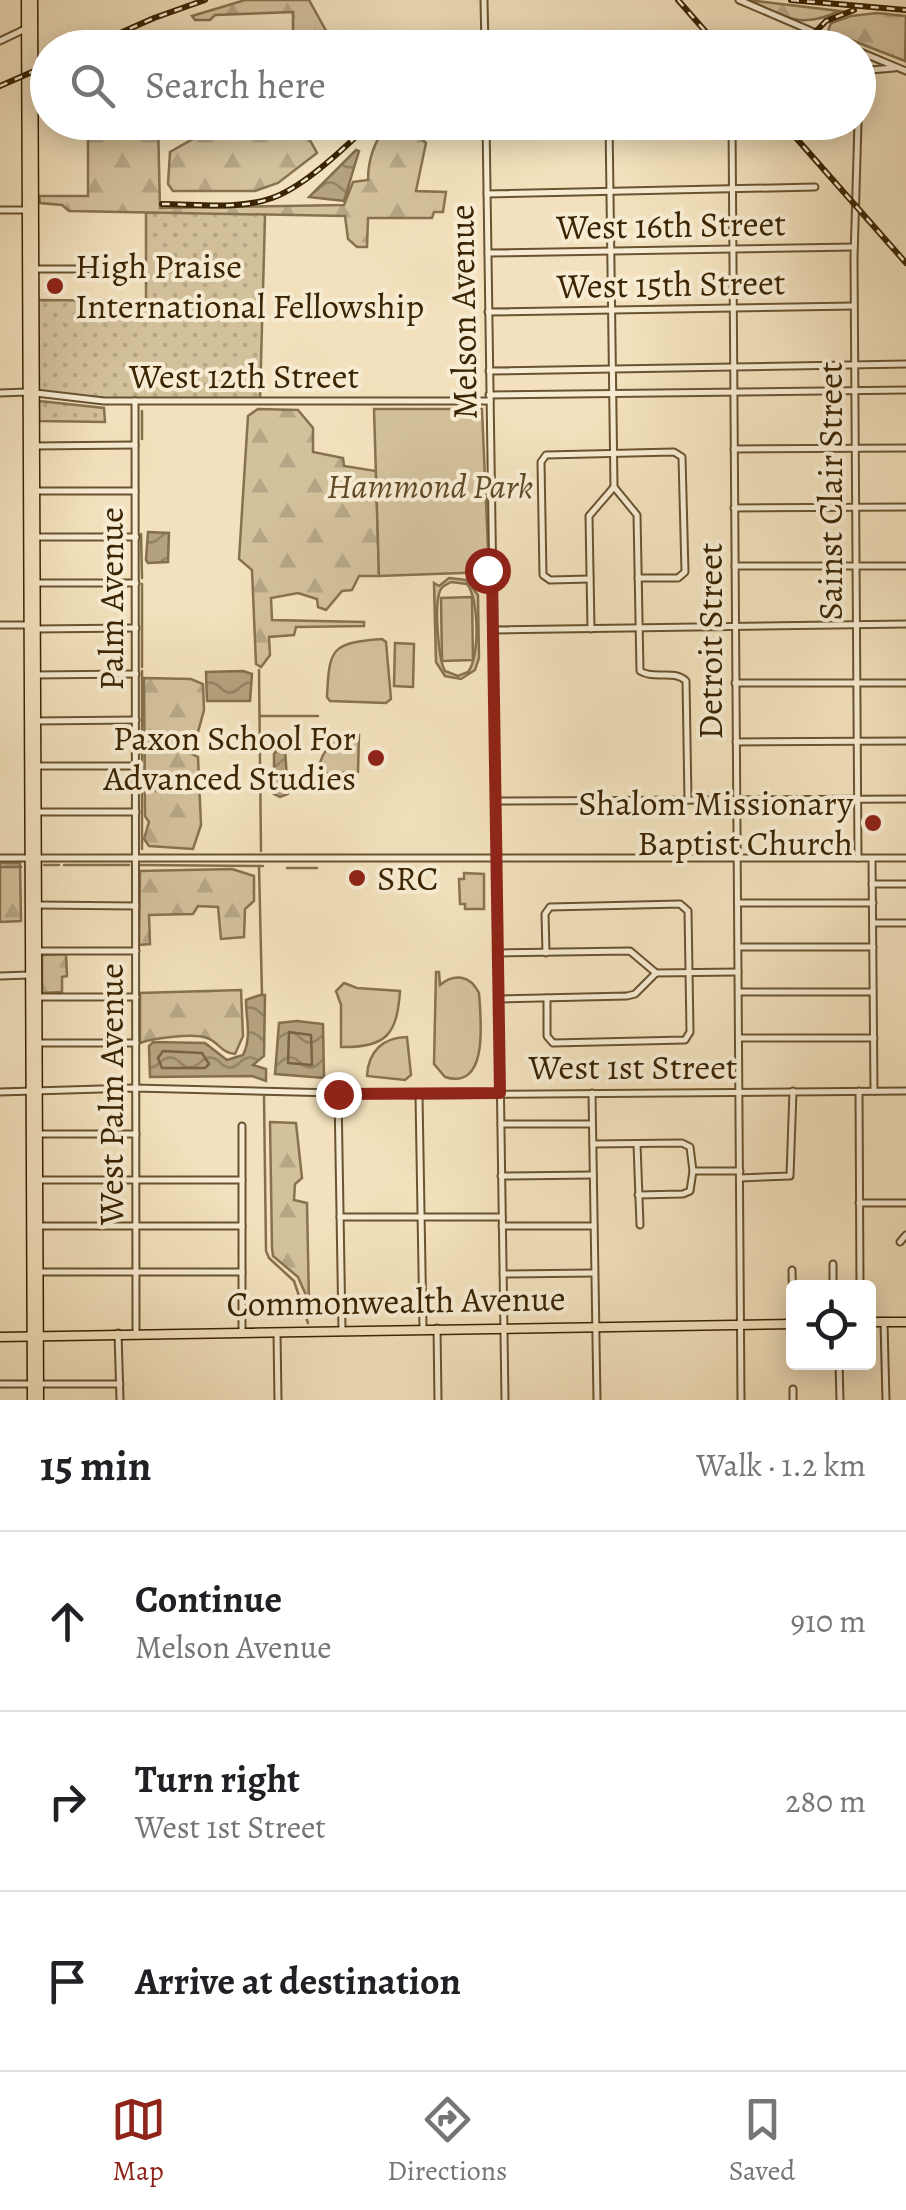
<!DOCTYPE html>
<meta charset="utf-8">
<style>
:root{--surface:#fff;--page:#f6f6f6;--text:#202124;--muted:#757577;--line:#e0e0e0;--accent:#8f2418}
body{margin:0;font-family:Alegreya,serif;background:var(--page);color:var(--text)}
.controls{position:absolute;right:30px;bottom:30px;display:grid;overflow:hidden;border-radius:10px;box-shadow:0 5px 25px #0003}
.controls button{width:90px;height:90px;display:grid;place-items:center;padding:0;border:0;border-bottom:2px solid var(--line);background:var(--surface);color:var(--text);font:50px sans-serif}
.stop{position:absolute;width:30px;height:30px;margin:-22px;border:8px solid #8f2418;border-radius:50%;background:#fff}
.stop.end{background:#8f2418;border-color:#fff;box-shadow:0 2px 10px #0008}
.list{margin:0;padding:0;list-style:none}
h2{display:flex;justify-content:space-between;align-items:center;height:130px;margin:0;padding:0 40px;font-size:42px}
h2 small{font-size:32px;font-weight:400;color:var(--muted)}
.list li{display:grid;grid-template-columns:65px 1fr auto;gap:30px;align-items:center;box-sizing:border-box;height:180px;padding:0 40px;border-top:2px solid var(--line)}
.list b{display:block;font-size:38px;white-space:nowrap}
.list p{margin:0;font-size:32px;white-space:nowrap;color:var(--muted)}
.list em{font-size:32px;font-style:normal;color:var(--muted)}
.icon{flex:none;width:55px;height:55px;fill:none;stroke:currentColor;stroke-width:2;stroke-linecap:round;stroke-linejoin:round}
.map{position:relative;flex:none;width:906px;height:1400px;overflow:hidden}
.search{position:absolute;background:var(--surface);box-shadow:0 5px 25px #0003;left:30px;right:30px;top:30px;height:110px;display:flex;align-items:center;gap:25px;box-sizing:border-box;padding:0 35px;border-radius:55px;color:var(--muted);font-size:38px}
.sheet{height:670px;background:var(--surface)}
nav{display:flex;justify-content:space-around;align-items:center;box-sizing:border-box;height:140px;border-top:2px solid var(--line);background:var(--surface);font-size:28px;color:var(--muted)}
nav a{display:grid;justify-items:center;gap:5px}
nav .on{color:var(--accent)}
.map>svg:first-child{display:block}
.grass{fill:url(#grass-dots);stroke:#87724f;stroke-width:2.5}
.forest{fill:url(#forest-firs);stroke:#87724f;stroke-width:2.5}
.park{fill:#d3c19c;stroke:#87724f;stroke-width:2.5;fill-rule:evenodd}
.water{fill:url(#water-waves);stroke:#846f4c;stroke-width:2.5}
.lines{fill:none;stroke-linecap:round;stroke-linejoin:round}
.shore{stroke:#786240;stroke-width:2.5}
.stream{stroke:#846f4c;stroke-width:2.5}
.minor-casing{stroke:#695330;stroke-width:9}
.major-casing{stroke:#3b2402;stroke-width:11}
.minor{stroke:#f7ecd3;stroke-width:5}
.major{stroke:#f2e1bc;stroke-width:8}
.rail-casing{stroke:#3b2402;stroke-width:6}
.rail{stroke:#f7ecd3;stroke-width:2.5;stroke-dasharray:8;stroke-linecap:butt}
.route{stroke:#8f2418;stroke-width:12}
.poi-dot{fill:#8f2418;stroke:#f7ecd3;stroke-width:4}
.labels{text-anchor:middle;dominant-baseline:central;stroke-width:8;stroke-linejoin:round;paint-order:stroke}
.street-label{font-size:35px;fill:#3b2402;stroke:#f7ecd3}
.poi-label{font-size:35px;fill:#3b2402;stroke:#f7ecd3;text-anchor:start}
.park-label{font-size:35px;font-style:italic;fill:#614b28;stroke:#f7ecd3}
</style>
<div class="map">
<svg width="906" height="1400" viewBox="0 0 906 1400">
<defs>
<pattern id="grass-dots" width="8" height="8" patternUnits="userSpaceOnUse" patternTransform="scale(2.5)"><rect width="8" height="8" fill="#d3c19c"/><path d="M2 2h.1M6 6h.1" fill="none" stroke="#b6a685" stroke-width="1.8" stroke-linecap="round"/></pattern>
<pattern id="forest-firs" width="22" height="20" patternUnits="userSpaceOnUse" patternTransform="scale(2.5)"><rect width="22" height="20" fill="#d3c19c"/><path d="M5 1l3.5 6h-7zM16 11l3.5 6h-7z" fill="#b6a685"/></pattern>
<pattern id="water-waves" width="16" height="10" patternUnits="userSpaceOnUse" patternTransform="scale(2.5)"><rect width="16" height="10" fill="#b4a17d"/><path d="M0 5q4-4 8 0t8 0" fill="none" stroke="#948364"/></pattern>
</defs>
<rect width="100%" height="100%" fill="#f2e1bc"/>
<filter id="stains"><feTurbulence type="fractalNoise" baseFrequency=".002" numOctaves="4"/><feColorMatrix values="0 0 0 0 .2 0 0 0 0 .09 0 0 0 0 .02 0 0 0 .5 -.17"/></filter>
<radialGradient id="worn" r=".72"><stop offset=".6" stop-color="#630" stop-opacity="0"/><stop offset="1" stop-color="#630" stop-opacity=".3"/></radialGradient>
<g class="grass">
<path d="M146,212l116,1 3,3 -5,183h-157l-66,-9v-90l109,1z"/>
<path d="M39,401l65,7 1,14 -66,-1z"/>
</g>
<g class="forest">
<path d="M245,0h64l26,47h-42v-35l-78,3 -5,5h-15l-3,-4z"/>
<path d="M748,0l92,11c-42,19 -53,6 -92,-11z"/>
<path d="M877,13l29,3 -1,45 -77,-30 3,-8 20,-7z"/>
<path d="M88,123h70l2,85 184,-3 9,-23 15,-2c0,-22 7,-39 20,-57h16l5,10 7,1 10,9 -10,48 30,1 -3,20h-9l-2,6h-64l-1,29h-10l-9,-8 -3,-23 -276,-5 -7,-6 -22,-2 -1,-7h49z"/>
<path d="M306,133l11,20 -39,30 -23,8h-82l-5,-7 2,-32 30,-17z"/>
<path d="M258,409l40,1 15,18v24l30,6 1,8 32,5 3,105h-20l-7,14 -10,1 -16,19 -8,-3 -1,-8 -19,-6 -27,5 1,22 92,2v4l-68,1 -2,8 -25,2 1,18 -9,12 -5,-3 -4,-94 -13,-11 9,-143z"/>
<path d="M144,678l47,1 12,5 1,26 -12,44 6,3 3,68 -8,24 -44,-3 -5,-7 5,-17 -4,-6z"/>
<path d="M0,863h20l1,58 -21,1z"/>
<path d="M232,869l22,7v25l-9,8 -1,28 -23,2 -3,-32 -20,-1 -5,8 -44,1 1,29 -11,1 1,-74z"/>
<path d="M66,954l1,22 -5,1v15l-20,1v-38z"/>
<path d="M241,990l2,46 -8,18c-14,-1 -16,-12 -28,-16 -14,-5 -54,0 -67,5v-50z"/>
<path d="M270,1122l26,1 6,55 -7,6 -1,16 13,3 2,99 -11,-25 -25,-21 -1,-8z"/>
</g>
<g class="park">
<path d="M374,409h108l7,163 -110,4z"/>
<path d="M449,578l17,2 12,15 1,63 -4,12 -14,9 -16,-3 -9,-14 -2,-79 5,3zM451,582l16,2c12,14 13,74 1,88l-10,4 -13,-5c-7,-12 -10,-63 -6,-77 2,-8 5,-8 12,-12z"/>
<path d="M472,597l1,63 -31,1 -1,-63z"/>
<path d="M382,639l4,3 5,57 -5,4 -56,-2 -3,-4c2,-50 5,-54 55,-58z"/>
<path d="M395,643l19,1 -1,43 -19,-1z"/>
<path d="M359,735l-1,37 -40,2c2,-24 16,-38 41,-39z"/>
<path d="M464,873l20,1v35h-19v-5h-5l-1,-25h5z"/>
<path d="M436,972h3l1,13c14,-12 30,-10 39,8 2,27 10,98 -34,84l-11,-13z"/>
<path d="M344,983l13,5 43,3c-3,43 -13,57 -59,56v-42l-5,-14z"/>
<path d="M407,1037l4,38 -6,5 -38,-4c1,-24 16,-39 40,-39z"/>
</g>
<g class="water">
<path d="M356,150l3,1 -15,50 -35,-4z"/>
<path d="M148,532l21,1 -1,29 -20,1 -2,-3z"/>
<path d="M243,671l9,3 -2,27h-43l-1,-29z"/>
<path d="M278,749h7l3,45 -8,3 -6,-3v-40z"/>
<path d="M260,995h5l-1,61 -11,9 13,4v12l-14,-5 -102,1 -1,-31 4,-4 52,1 22,17 16,-5c9,-18 3,-35 3,-55z"/>
<path d="M297,1021l26,3 1,54 -49,-4 4,-51z"/>
</g>
<g class="lines">
<g class="shore">
<path d="M289,1032l22,3 1,30 -24,-2z"/>
<path d="M163,1051l39,2 7,11 -4,4h-43l-4,-10z"/>
</g>
<g class="stream">
<path d="M142,411v28"/>
<path d="M141,534l1,44"/>
<path d="M142,584v83"/>
<path d="M259,670l2,181"/>
<path d="M142,671v178"/>
<path d="M260,716h58"/>
<path d="M44,865h15"/>
<path d="M64,865h65"/>
<path d="M140,865l123,1"/>
<path d="M259,866l3,129"/>
<path d="M0,867h21"/>
<path d="M287,868h30"/>
<path d="M264,1096l2,155 3,7 25,23 14,42"/>
</g>
<g class="minor-casing">
<g id="minor">
<path d="M484,0l1,48"/>
<path d="M739,0l112,48"/>
<path d="M0,41l25,-12"/>
<path d="M858,51l48,20"/>
<path d="M858,71l36,-3"/>
<path d="M31,88l17,-1"/>
<path d="M486,122l19,1278"/>
<path d="M609,122l5,365"/>
<path d="M732,122l9,1278"/>
<path d="M858,122l-4,136 4,600"/>
<path d="M486,135l290,-5"/>
<path d="M487,194l328,-7"/>
<path d="M0,210h26"/>
<path d="M488,253l366,-6"/>
<path d="M34,269h108"/>
<path d="M488,312l366,-6"/>
<path d="M489,371l417,-7"/>
<path d="M0,393l27,-1 77,9h386"/>
<path d="M489,395l417,-5"/>
<path d="M135,401l1,932"/>
<path d="M33,446l102,-1"/>
<path d="M734,449l172,-1"/>
<path d="M614,487l23,28 3,156c14,9 34,-2 46,10l2,119"/>
<path d="M33,491h102"/>
<path d="M734,508l172,-1"/>
<path d="M34,537h102"/>
<path d="M735,566h171"/>
<path d="M590,579l-40,1 -7,-5 -2,-113 5,-7 128,-3 8,5 3,115 -7,6h-40"/>
<path d="M34,583h102"/>
<path d="M0,625h27"/>
<path d="M34,629l102,-1"/>
<path d="M591,629l-2,-113 25,-29"/>
<path d="M494,630l412,-6"/>
<path d="M34,675l102,-1"/>
<path d="M735,683h171"/>
<path d="M34,721l102,-1"/>
<path d="M736,742l170,-1"/>
<path d="M34,766h102"/>
<path d="M496,801l410,-2"/>
<path d="M34,812h102"/>
<path d="M0,858h906"/>
<path d="M872,859l2,232"/>
<path d="M872,884h34"/>
<path d="M738,903h135"/>
<path d="M39,905l97,1"/>
<path d="M874,923h32"/>
<path d="M738,947h135"/>
<path d="M39,951h97"/>
<path d="M498,953l132,-2 26,22"/>
<path d="M546,953l-1,-39 5,-7 130,-3 8,7 2,121 -5,8 -132,3 -6,-7v-38"/>
<path d="M656,973l82,-1"/>
<path d="M0,976l29,-1"/>
<path d="M739,992h134"/>
<path d="M39,997h97"/>
<path d="M499,999l128,-3 8,-2 21,-21"/>
<path d="M739,1038h135"/>
<path d="M34,1043h102"/>
<path d="M859,1091l1,197"/>
<path d="M0,1092l134,-4 285,7 487,-4"/>
<path d="M592,1093l5,307"/>
<path d="M338,1094l4,236"/>
<path d="M419,1095l4,233"/>
<path d="M501,1124h91"/>
<path d="M242,1126v205"/>
<path d="M39,1134h97"/>
<path d="M593,1144l89,-1 8,4 3,24 -3,20 -7,3 -45,1"/>
<path d="M637,1144l3,81"/>
<path d="M693,1171h47"/>
<path d="M501,1176l92,-1"/>
<path d="M740,1178l50,-2 3,-85"/>
<path d="M35,1180h207"/>
<path d="M859,1203h47"/>
<path d="M340,1217h162"/>
<path d="M35,1226h207"/>
<path d="M502,1226h92"/>
<path d="M900,1242l6,-7"/>
<path d="M792,1270l1,54"/>
<path d="M35,1272h207"/>
<path d="M503,1274l91,-1"/>
<path d="M833,1288v-24"/>
<path d="M884,1323l2,77"/>
<path d="M437,1328l1,72"/>
<path d="M118,1333l2,67"/>
<path d="M277,1333l1,67"/>
<path d="M839,1362l1,38"/>
<path d="M0,1384h120"/>
<path d="M793,1389v11"/>
</g>
</g>
<g class="major-casing">
<g id="major">
<path d="M26,0l6,1400"/>
<path d="M33,0l6,1400"/>
<path d="M868,1322h38"/>
<path d="M0,1337l794,-13"/>
</g>
</g>
<use href="#minor" class="minor"/>
<use href="#major" class="major"/>
<g class="rail-casing">
<g id="rail">
<path d="M678,0l42,48"/>
<path d="M791,0l115,10"/>
<path d="M491,43l175,-3 30,8"/>
<path d="M86,48l68,-30 51,-18"/>
<path d="M800,48l26,-27 28,-11"/>
<path d="M0,86l48,-21"/>
<path d="M782,122l124,141"/>
<path d="M175,123l25,-1"/>
<path d="M162,204c34,0 77,6 110,-6 32,-11 74,-51 99,-76"/>
</g>
</g>
<use href="#rail" class="rail"/>
</g>
<g class="lines">
<path class="route" d="M338,1094l162,-1 -8,-523h-5"/>
</g>
<g class="poi-dot">
<circle cx="55" cy="286" r="10"/>
<circle cx="376" cy="758" r="10"/>
<circle cx="873" cy="823" r="10"/>
<circle cx="357" cy="878" r="10"/>
</g>
<g class="labels">
<g class="street-label">
<text transform="translate(671 225) rotate(-1)">West 16th Street</text>
<text transform="translate(671 284) rotate(-1)">West 15th Street</text>
<text transform="translate(463 312) rotate(-91)">Melson Avenue</text>
<text x="244" y="376">West 12th Street</text>
<text transform="translate(830 491) rotate(-90)">Sainst Clair Street</text>
<text transform="translate(111 599) rotate(-90)">Palm Avenue</text>
<text transform="translate(710 641) rotate(-90)">Detroit Street</text>
<text x="633" y="1067">West 1st Street</text>
<text transform="translate(111 1094) rotate(-90)">West Palm Avenue</text>
<text transform="translate(396 1301) rotate(-1)">Commonwealth Avenue</text>
</g>
<g class="poi-label">
<text x="75" y="266">High Praise<tspan x="75" dy="40">International Fellowship</tspan></text>
<text x="356" y="738" text-anchor="end">Paxon School For<tspan x="356" dy="40">Advanced Studies</tspan></text>
<text x="853" y="803" text-anchor="end">Shalom Missionary<tspan x="853" dy="40">Baptist Church</tspan></text>
<text x="377" y="878">SRC</text>
</g>
<g class="park-label">
<text x="430" y="486">Hammond Park</text>
</g>
</g>
<rect width="100%" height="100%" filter="url(#stains)"/>
<rect width="100%" height="100%" fill="url(#worn)"/>
</svg>
<div class="controls">
<button><svg class="icon" aria-label="locate" viewBox="0 0 24 24"><circle cx="12" cy="12" r="6"/><path d="M12 2v4M12 18v4M2 12h4M18 12h4"/></svg></button>
</div>
<div class="stop" style="left:487px;top:570px"></div>
<div class="stop end" style="left:338px;top:1094px"></div>
<div class="search"><svg class="icon" aria-label="search" viewBox="0 0 24 24"><circle cx="10" cy="10" r="6"/><path d="M15 15l6 6"/></svg>Search here</div>
</div>
<section class="sheet">
<h2>15 min<small>Walk · 1.2 km</small></h2>
<ul class="list">
<li><svg class="icon" aria-label="ahead" viewBox="0 0 24 24"><path d="M12 20V5M6 11l6-6 6 6"/></svg><div><b>Continue</b><p>Melson Avenue</p></div><em>910 m</em></li>
<li><svg class="icon" aria-label="right" viewBox="0 0 24 24"><path d="M7 20v-9h11M14 6l5 5-5 5"/></svg><div><b>Turn right</b><p>West 1st Street</p></div><em>280 m</em></li>
<li><svg class="icon" aria-label="arrive" viewBox="0 0 24 24"><path d="M6 21V4h12l-3 4 3 4H6"/></svg><div><b>Arrive at destination</b></div></li>
</ul>
</section>
<nav>
<a class="on"><svg class="icon" aria-label="map" viewBox="0 0 24 24"><path d="M3 6l6-2 6 2 6-2v14l-6 2-6-2-6 2zM9 4v14M15 6v14"/></svg>Map</a>
<a><svg class="icon" aria-label="directions" viewBox="0 0 24 24"><path d="M12 3l9 9-9 9-9-9zM9 14v-3h6M13 9l2 2-2 2"/></svg>Directions</a>
<a><svg class="icon" aria-label="saved" viewBox="0 0 24 24"><path d="M7 4h10v16l-5-4-5 4z"/></svg>Saved</a>
</nav>
